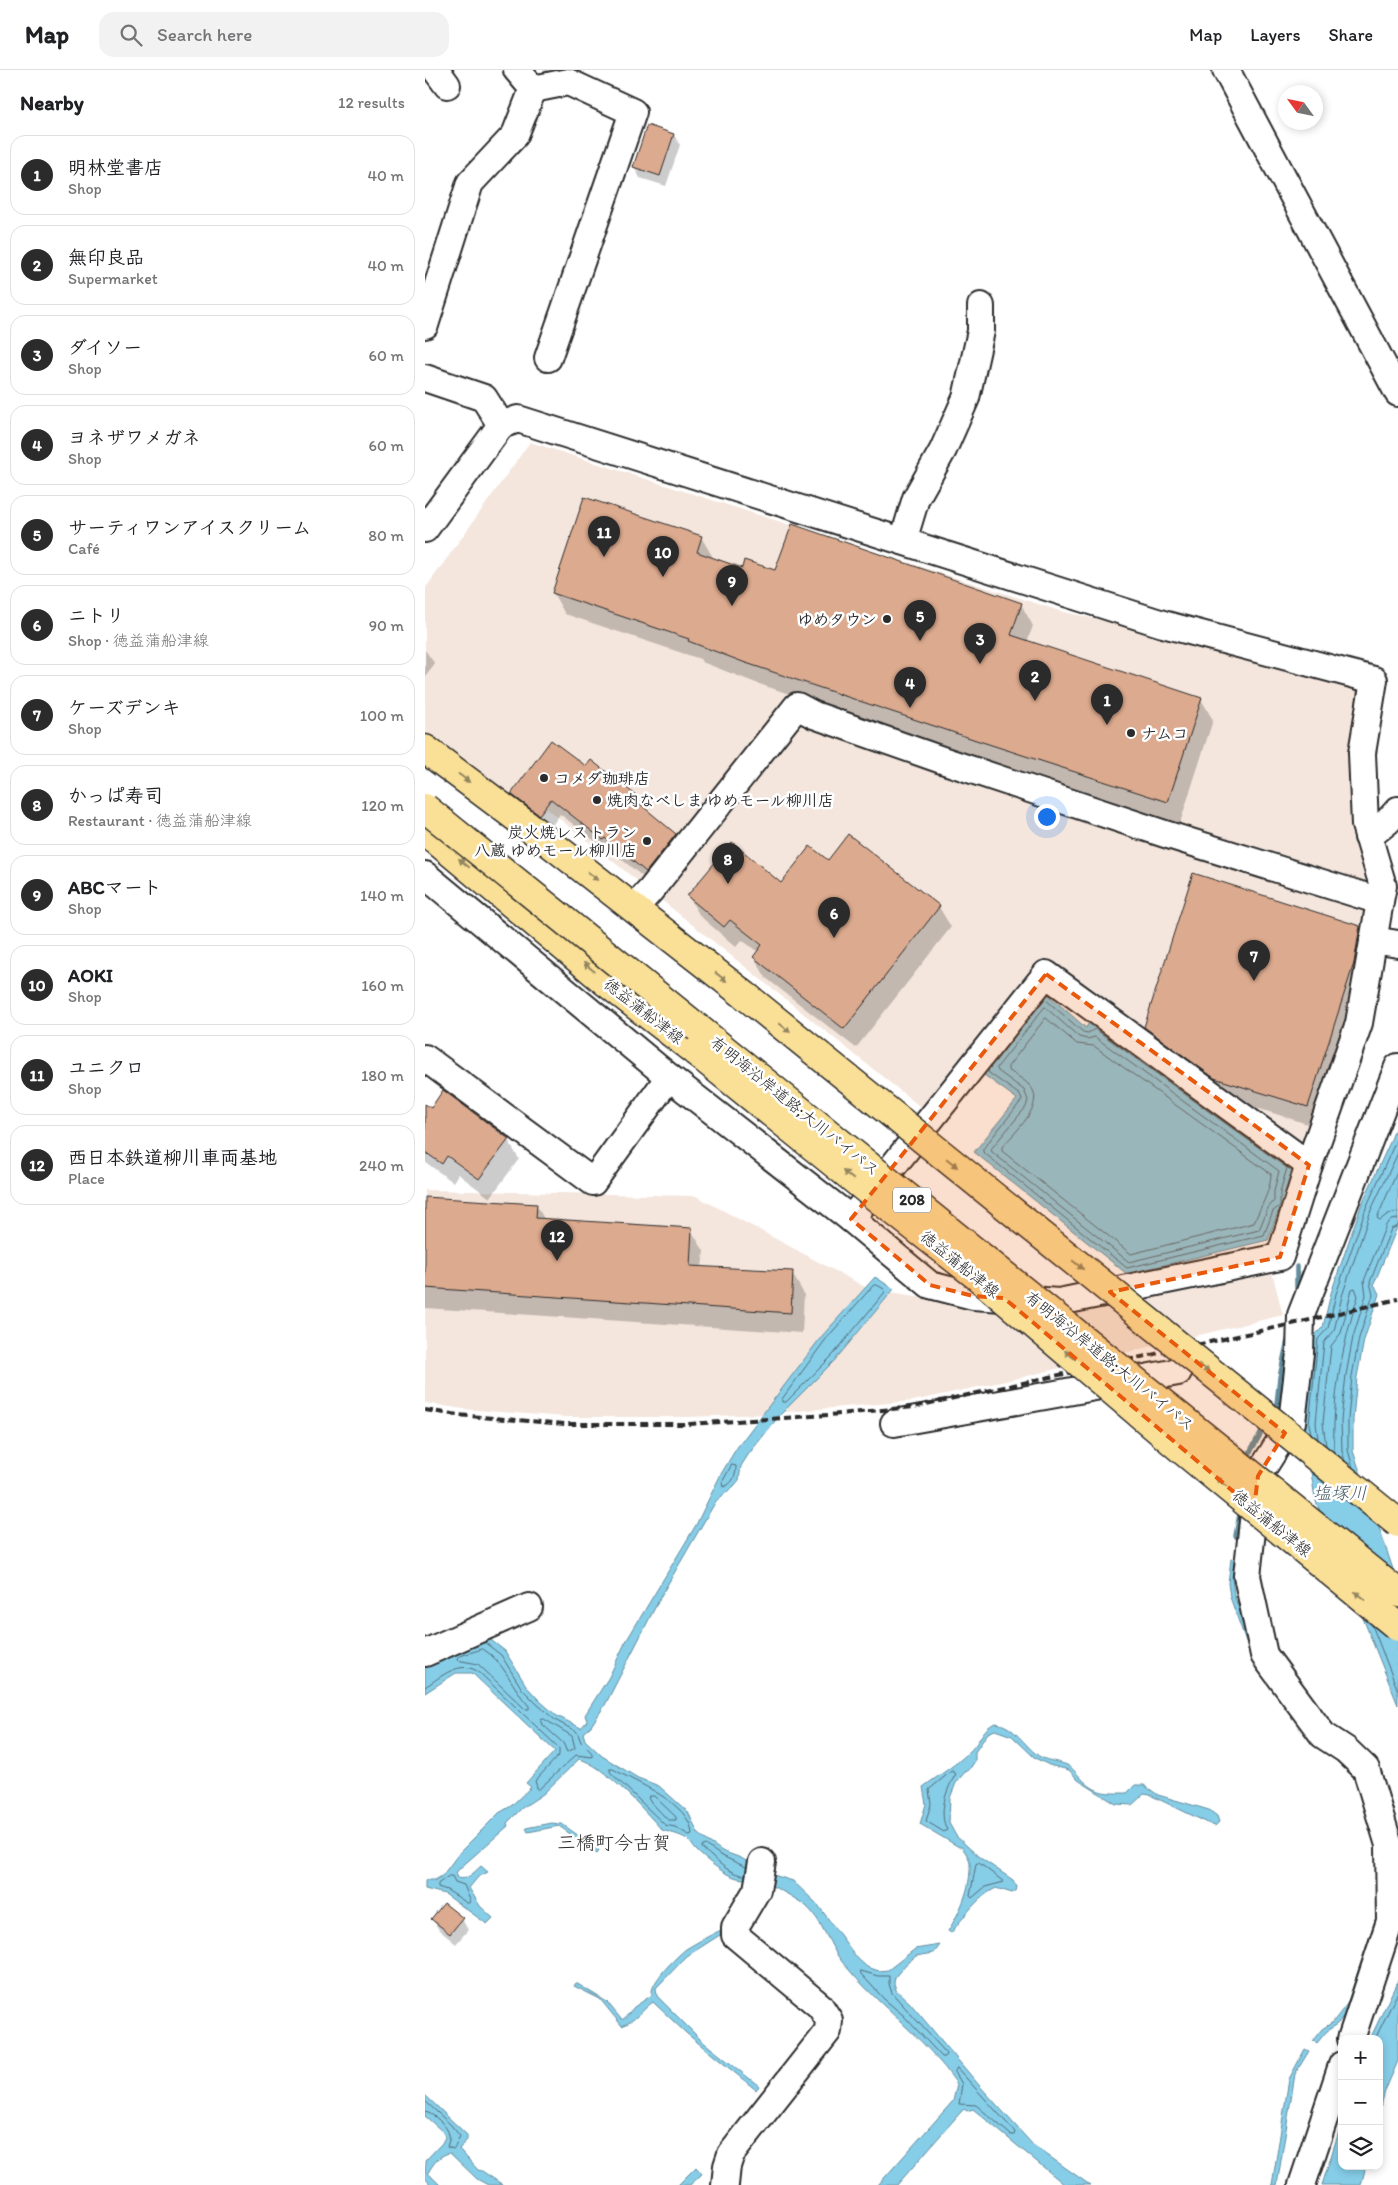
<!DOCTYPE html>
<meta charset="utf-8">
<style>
:root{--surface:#fff;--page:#f2f2f2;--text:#202124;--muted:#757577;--line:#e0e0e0;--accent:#2b2b2b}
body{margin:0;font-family:Itim,"Klee One",sans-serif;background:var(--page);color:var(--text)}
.controls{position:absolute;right:15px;bottom:15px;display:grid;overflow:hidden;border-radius:10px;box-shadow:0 2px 8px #0003}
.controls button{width:45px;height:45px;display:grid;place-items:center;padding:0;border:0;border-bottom:1px solid var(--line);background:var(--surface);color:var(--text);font:25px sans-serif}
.compass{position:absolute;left:853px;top:15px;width:45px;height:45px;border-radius:50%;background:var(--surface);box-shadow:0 2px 8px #0003;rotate:303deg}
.you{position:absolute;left:621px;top:746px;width:18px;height:18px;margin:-12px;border:4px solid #fff;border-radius:50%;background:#1a73e8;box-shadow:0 0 0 8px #1a73e833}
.badge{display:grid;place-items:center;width:32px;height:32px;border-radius:50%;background:var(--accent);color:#fff;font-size:16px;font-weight:700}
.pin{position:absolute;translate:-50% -41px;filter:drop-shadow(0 1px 2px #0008)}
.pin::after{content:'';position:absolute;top:26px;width:18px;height:15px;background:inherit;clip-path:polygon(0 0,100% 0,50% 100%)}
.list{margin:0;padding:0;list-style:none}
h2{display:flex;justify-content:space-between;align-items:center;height:65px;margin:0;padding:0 20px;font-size:21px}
h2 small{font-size:16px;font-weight:400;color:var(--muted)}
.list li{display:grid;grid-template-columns:32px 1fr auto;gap:15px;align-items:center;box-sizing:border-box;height:80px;margin:0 10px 10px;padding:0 10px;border:1px solid var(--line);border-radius:15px}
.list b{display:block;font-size:19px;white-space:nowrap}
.list p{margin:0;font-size:16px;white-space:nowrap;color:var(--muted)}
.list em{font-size:16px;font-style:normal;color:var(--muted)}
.icon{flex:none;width:28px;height:28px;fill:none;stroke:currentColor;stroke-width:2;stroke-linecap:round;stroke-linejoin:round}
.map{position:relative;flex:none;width:973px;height:2115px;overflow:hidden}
header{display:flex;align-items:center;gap:30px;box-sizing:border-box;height:70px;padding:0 25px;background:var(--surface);border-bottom:1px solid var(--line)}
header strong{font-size:24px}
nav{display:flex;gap:28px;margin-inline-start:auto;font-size:18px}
.search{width:350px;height:45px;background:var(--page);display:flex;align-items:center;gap:12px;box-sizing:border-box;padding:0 18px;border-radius:15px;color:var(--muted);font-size:19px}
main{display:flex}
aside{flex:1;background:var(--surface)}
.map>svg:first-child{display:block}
.built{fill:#f4e6dd}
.water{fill:#86cde8;stroke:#628c9c}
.shadow{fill:#0003}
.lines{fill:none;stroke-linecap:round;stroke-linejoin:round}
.shore{stroke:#4f6c77;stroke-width:1}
.stream{stroke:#628c9c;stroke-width:5.5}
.building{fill:#dcaa8e;stroke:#2b2b2b}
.minor-casing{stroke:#2b2b2b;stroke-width:30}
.major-casing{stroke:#2b2b2b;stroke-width:31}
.minor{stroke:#fff;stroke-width:26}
.major{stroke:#fadf96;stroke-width:28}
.rail{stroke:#2b2b2b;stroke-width:4;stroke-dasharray:8 4;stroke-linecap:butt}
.major-bridge-casing{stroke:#2b2b2b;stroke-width:31;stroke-linecap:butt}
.highway-bridge-casing{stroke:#2b2b2b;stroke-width:31;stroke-linecap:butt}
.major-bridge{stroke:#fadf96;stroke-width:28}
.highway-bridge{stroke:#fadf96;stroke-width:28}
.oneway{fill:#928560}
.marked{fill:#e8590c;fill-opacity:0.2;stroke:#e8590c;stroke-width:4;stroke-dasharray:10 6;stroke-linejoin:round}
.poi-dot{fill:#2b2b2b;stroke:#fff;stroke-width:2}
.labels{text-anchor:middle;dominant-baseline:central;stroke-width:5;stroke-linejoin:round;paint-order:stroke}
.shield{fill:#fff;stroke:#6b6b6b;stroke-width:1}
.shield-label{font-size:15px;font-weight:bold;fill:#2b2b2b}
.poi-label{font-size:16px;font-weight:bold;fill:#2b2b2b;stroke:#fff;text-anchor:start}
.street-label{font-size:16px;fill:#2b2b2b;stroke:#fff}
.water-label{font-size:18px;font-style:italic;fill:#465c64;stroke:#fff}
.quarter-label{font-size:19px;fill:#2b2b2b;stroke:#fff}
</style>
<header>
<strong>Map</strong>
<div class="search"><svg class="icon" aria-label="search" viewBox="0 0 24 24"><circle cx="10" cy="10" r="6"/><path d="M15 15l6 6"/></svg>Search here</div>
<nav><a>Map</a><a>Layers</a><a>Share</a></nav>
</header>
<main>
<aside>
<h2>Nearby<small>12 results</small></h2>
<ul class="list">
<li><span class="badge">1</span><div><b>明林堂書店</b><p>Shop</p></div><em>40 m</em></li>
<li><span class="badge">2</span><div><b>無印良品</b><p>Supermarket</p></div><em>40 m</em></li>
<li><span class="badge">3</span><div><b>ダイソー</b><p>Shop</p></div><em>60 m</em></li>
<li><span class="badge">4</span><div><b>ヨネザワメガネ</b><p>Shop</p></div><em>60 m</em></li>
<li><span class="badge">5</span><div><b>サーティワンアイスクリーム</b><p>Café</p></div><em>80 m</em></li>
<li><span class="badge">6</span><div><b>ニトリ</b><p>Shop · 徳益蒲船津線</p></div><em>90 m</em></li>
<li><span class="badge">7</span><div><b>ケーズデンキ</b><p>Shop</p></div><em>100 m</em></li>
<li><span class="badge">8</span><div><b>かっぱ寿司</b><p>Restaurant · 徳益蒲船津線</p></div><em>120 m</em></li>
<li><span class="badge">9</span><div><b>ABCマート</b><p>Shop</p></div><em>140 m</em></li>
<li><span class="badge">10</span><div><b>AOKI</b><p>Shop</p></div><em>160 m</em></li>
<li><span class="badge">11</span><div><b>ユニクロ</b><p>Shop</p></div><em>180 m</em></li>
<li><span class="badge">12</span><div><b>西日本鉄道柳川車両基地</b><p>Place</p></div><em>240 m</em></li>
</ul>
</aside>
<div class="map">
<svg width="973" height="2115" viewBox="0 0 973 2115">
<rect width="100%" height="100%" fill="#fff"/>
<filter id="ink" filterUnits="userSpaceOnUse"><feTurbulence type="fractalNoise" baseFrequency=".02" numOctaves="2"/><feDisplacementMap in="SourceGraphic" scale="10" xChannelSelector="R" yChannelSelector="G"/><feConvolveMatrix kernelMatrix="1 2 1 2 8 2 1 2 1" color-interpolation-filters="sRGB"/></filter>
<g filter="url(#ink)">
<g class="built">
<path d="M105,372l530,169 178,40 128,37 -17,67 2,74 17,62 -22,145 -43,120 -259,-196 -121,149 -377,-301 -14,15 -107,-89v-145z"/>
<path d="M0,1120l271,6 171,92 169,28 235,-48 12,47 -273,65 -97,21 -150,13 -73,3h-125l-102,-8 -38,-6z"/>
</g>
<g class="water">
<path d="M618,920l43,38 4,-8 204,147 -9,26 4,3 -6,16h-5l-10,28 -141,34 -153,-122 43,-53 -37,-27z"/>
<path d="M973,1051v104l-24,59 5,10 -15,46 -7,37 -4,42v32l45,133v121l-83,-206 -11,-75 9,-87 10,-10 8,-34 30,-87 29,-64z"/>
<path d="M450,1207l19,12 -59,71 -56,56 -31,39 -7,11 -2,14 -5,6 -18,15 -54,93 -57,111 -14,21 -8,7 2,7 17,16 36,22 21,8 29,26 10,21 8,7 16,11 19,7 26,15 26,8 25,24 39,53 10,9 12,4 9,-1 27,-21 25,-4 -6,8 -18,3 -10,8 -11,13 -1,6 2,7 14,13 68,81 55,61 57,40h-25l-92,-76 -6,2 -3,-2 -4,4 -63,72h-19l75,-84 4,-17c-31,-46 -79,-78 -114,-121 -14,-17 -20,-42 -37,-57 -9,-7 -32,-20 -43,-24 -14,-5 -21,0 -36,-8 -10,-6 -22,-15 -30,-23 -4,-4 -6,-9 -10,-12 -8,-5 -16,-6 -25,-9 -17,-19 -59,-66 -83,-71l-36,35 -21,14 -15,15 1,3 -49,43 -3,4 2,5c9,3 16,-6 23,-12l7,6 -10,5 -9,11 11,18 13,12 -6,6 -42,-30 -20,-5v-9h10l7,-4 18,-24 39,-39 12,-7 20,-19 -5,-4 29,-32 -83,-78h-16l-31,20v-32l62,-24 18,14 22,36 13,14 17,15 24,12 6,-7 -2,-6 24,-38 16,-34 71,-118 25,-51 15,-25 86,-113z"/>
<path d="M806,1489h3l-2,20 2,16 17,47 22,35 52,66 16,11 21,4 9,4 9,8 9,36 1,42 -7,63 -32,95 -13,17 -12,9 -9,11 -4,-3 9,-11 11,-7 14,-18 31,-93 7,-59 1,-39 -10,-40 -11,-10 -25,-4 -17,-10 -48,-61 -27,-41 -18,-50 -2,-14z"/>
<path d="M570,1653c18,2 27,19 40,30 10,9 20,7 32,12 6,3 10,9 14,13 16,17 26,15 46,15l8,-8h9l14,10 51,15 8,6 2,6 -4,4 -3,-1 -62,-30 -6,-1 -12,11 -16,-1 -38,-24 -9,-10 -20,-5 -14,-7 -23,-22 -17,-6 -7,3 -13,19v9l-6,9 -5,3 -8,10 -6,15 -1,25 7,13 23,21 34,23 4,7 -1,4 -4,2 -16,-5c-19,9 -32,29 -45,45l-3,-2c12,-19 23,-43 22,-67 0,-6 -5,-12 -8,-17h-3l-39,-23 6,-20 -3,-17c16,-12 35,-23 49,-38 9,-9 10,-20 23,-26z"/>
<path d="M126,1753l11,1 37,26 -2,3 -38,-27 -31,6 -2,-4z"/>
<path d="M296,1860l2,3 -36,23 -31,32 1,8 45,45 57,45 -3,4 -70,-57 -33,-31c-10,7 -19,20 -31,24l-22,-27 -26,-13 2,-3 31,19 14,17h3l10,-12 18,-12c-3,-12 24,-38 34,-46 11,-7 23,-13 35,-19z"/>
<path d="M973,1910v81l-13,30 -6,23v-75h-9z"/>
<path d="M880,1979l4,2 -14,23 -18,111h-5l17,-106z"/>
<path d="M0,2025l42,40v5l-8,9 19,21 4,1 21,14h-15l-11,-6 -27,-26c-10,1 -18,12 -22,20l12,12h-9l-6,-7v-17l17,-18 3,-6 -2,-5 -18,-16z"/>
<path d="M917,2052v44h24l-5,19h-39z"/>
<path d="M271,2097l6,7 -12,11h-12z"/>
</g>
<g class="shadow">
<path d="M119,0h8l-5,4z"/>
<path d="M249,65l6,10 -14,41 -26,-8 -6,-11z"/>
<path d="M276,467l13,22 29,10 278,35 12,22 -6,16 174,57 12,21 -33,103 -424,-140 -54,-21 -2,-3 -135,-45 -12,-21z"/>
<path d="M0,580l10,14 -10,13z"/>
<path d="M161,698l50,29 5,9 34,28 10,16 -30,37 -41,-34 -1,2 -53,-41 -11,16 -27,-20 -9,-16z"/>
<path d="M403,792l111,45 12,20 -95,121 -90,-70 -12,-21 4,-5 -16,-12 -6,7 -36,-31 -12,-20 93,-11z"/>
<path d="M935,857l12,21 -52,180 -92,-29 -70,-51 -13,-22z"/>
<path d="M0,1035l6,5 77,30 11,19 -29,39 -32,-24 -5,8 -28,-20z"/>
<path d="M0,1129l111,6 9,15 146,10 13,21 -2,17 90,5 12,21 -2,39 -377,-25z"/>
<path d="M37,1849l6,11 -12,14 -17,-14 -6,-10z"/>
</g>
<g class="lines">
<g class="shore">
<path d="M620,937l34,30 8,2 8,-2 184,134 -5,20v10l-6,7 -9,22 -130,32 -137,-110 -1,-3 35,-42 2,-7 -4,-10 -26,-19 -1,-3z"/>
<path d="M621,948l31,26 17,2 177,128c0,17 -11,33 -17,49l-123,31 -129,-103v-4c12,-14 45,-43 28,-61 -6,-7 -15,-11 -22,-16v-3z"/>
<path d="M563,1000l1,3 31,22 2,5 -39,49v3l144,116 137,-33 9,-24 7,-5v-14l7,-24 -192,-139 -7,4 -5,-1 -38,-33"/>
<path d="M973,1100l-21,48 3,2 8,-6 10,-2"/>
<path d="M449,1215h3l7,4 1,3 -53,64 -46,46h-4v-3l44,-60z"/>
<path d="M886,1363l-2,-9 9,-85 10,-11 8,-34 30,-86 32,-72"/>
<path d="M893,1369l-2,-16 8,-81 10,-11 8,-35 29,-86 27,-57"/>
<path d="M901,1376l-3,-23 8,-77 10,-13 11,-44 3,-1 3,8c-16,51 -26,102 -24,156"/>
<path d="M920,1391l-3,-10 -1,-31 5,-45 7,-38 13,-42 -2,-14 22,-56 5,-5 7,-1"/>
<path d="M307,1395l4,1c0,10 -3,18 -13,21l-1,-4z"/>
<path d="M928,1398l-5,-18v-31l4,-43 7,-38 14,-43 -3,-13 21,-53 7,-3"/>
<path d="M947,1555l26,66"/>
<path d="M58,1579c22,13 29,39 46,57v3h-4l-47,-45 -21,-4 1,-3z"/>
<path d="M0,1617c16,-10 36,-29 55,-14l79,75v7l-24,26 3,9 38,-35 16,2v-4l-11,-11 -4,-10 -22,-12 -18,-16 -15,-15 -21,-34 -17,-13"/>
<path d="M119,1649l28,17 3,12 -8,4 -4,-9 -22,-20v-3z"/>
<path d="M185,1699h3c23,14 78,34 79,65l-3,1 -14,-8 -10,-2 -54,-52z"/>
<path d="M527,1701l4,3c-10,15 -18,39 -9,56l-3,2 -18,-11 5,-17 -2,-14z"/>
<path d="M224,1726h5l22,21v3h-8l-19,-20z"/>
<path d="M554,1793l25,19 -19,5 -13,11 -2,-2 6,-32z"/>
<path d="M320,1805c-15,1 -31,-17 -42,-26l-1,-2 4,-2 14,10 26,12"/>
<path d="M24,1806h3l3,6 9,3 6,15 -1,3h-2l-20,-13 -9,-3v-3z"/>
<path d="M436,1901l17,5h11v8l3,9 54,60 -1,4h-3l-39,-42 -19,-16 -23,-25z"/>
<path d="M950,1969l23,-47"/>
<path d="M532,1998l58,64 -1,3h-3l-35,-30 -17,-1 3,-20 -7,-12z"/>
<path d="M0,2031l25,23 10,12 -6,13 -7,-2c1,-4 3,-8 2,-12 -1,-9 -16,-22 -24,-23"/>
</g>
<g class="stream">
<path d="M872,1225v-28"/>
<path d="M848,1342l4,-8 3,-27 8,-37"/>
<path d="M823,1393l2,-11 15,-26"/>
<path d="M811,1466l5,-27"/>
</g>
</g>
<g class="building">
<path d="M222,55l27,9 -14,42 -27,-9z"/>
<path d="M159,427l118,39 -5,16 45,16 2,-8 31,10 17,-46 230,79 -11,32 191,63 -34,104 -192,-62 -233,-78 -55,-21 1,-2 -137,-46z"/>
<path d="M126,670l35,26 5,-6 46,36 -3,3 42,35 -30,38 -41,-34 -2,2 -52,-41 -12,16 -28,-21z"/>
<path d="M423,764l92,72 -96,123 -91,-72 9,-12 -32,-25 -6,7 -37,-31 45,-54 49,41 29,-37 18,14z"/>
<path d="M768,803l167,53 -6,37 -46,144 -94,-29 -70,-51z"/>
<path d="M18,1020l66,49 -30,40 -32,-23 -5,8 -17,-12v-48l6,4z"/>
<path d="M0,1127l112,7 -1,14 156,10 -2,38 103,5 -2,42 -366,-25z"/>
<path d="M19,1833l19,15 -13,16 -19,-15z"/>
</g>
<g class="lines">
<g class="minor-casing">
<g id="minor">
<path d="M11,0l11,15"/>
<path d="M801,0l172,323"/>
<path d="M108,19l35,-7 65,30 -85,246"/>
<path d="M0,255l45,-142 45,-48 18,-46 -16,-19"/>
<path d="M0,308l59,20 17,27"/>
<path d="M0,459l76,-104 17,-6 645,205 211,56 -12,73 3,72 18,61 -3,15 -21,122 -50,142 -29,92 -221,45 -86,-6 -43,-11 -79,-66 -182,-142 -244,-202"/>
<path d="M478,471l13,-43 27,-48 23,-52 15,-67v-25"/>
<path d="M943,767l20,-16 10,-11"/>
<path d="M209,838l16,-17 147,-185 17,9 128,45 223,74 215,67"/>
<path d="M948,870l25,4"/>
<path d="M0,988l168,124 76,-105"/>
<path d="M426,1149l195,-245 263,191"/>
<path d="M469,1353l284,-51"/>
<path d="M0,1583l104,-46"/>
<path d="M926,1969l39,-118 -1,-76 -23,-76 -20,-19 -23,-15 -59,-80 -17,-79 11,-100 34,-54 8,-69 1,-38 97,-248"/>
<path d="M300,2115l2,-19 4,-12 97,-123 1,-11 -9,-14 -85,-71v-8l22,-37 5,-28"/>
<path d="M877,2115l40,-120"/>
</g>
</g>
<g class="major-casing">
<g id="major">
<path d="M0,679l112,84 210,164"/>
<path d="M0,761l182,152 89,69"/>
</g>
</g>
<use href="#minor" class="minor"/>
<use href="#major" class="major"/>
<path class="rail" d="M0,1340l33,5 107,9h125l139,-9 84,-8 388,-85 97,-23"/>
<g class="major-bridge-casing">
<g id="major-bridge">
<path d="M322,927l651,526"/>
<path d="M271,982l171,138 110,86 204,173 217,178"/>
</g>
</g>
<g class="highway-bridge-casing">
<path id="highway-bridge" d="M0,738l973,785"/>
</g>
<use href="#major-bridge" class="major-bridge"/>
<use href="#highway-bridge" class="highway-bridge"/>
</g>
<defs><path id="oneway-solid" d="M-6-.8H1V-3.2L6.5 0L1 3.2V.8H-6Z" transform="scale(1.25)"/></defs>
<g class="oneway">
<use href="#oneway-solid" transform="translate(39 708) rotate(37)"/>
<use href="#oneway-solid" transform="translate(39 793) rotate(-140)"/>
<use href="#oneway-solid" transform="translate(168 806) rotate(38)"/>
<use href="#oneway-solid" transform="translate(164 897) rotate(-140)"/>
<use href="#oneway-solid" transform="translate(296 907) rotate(38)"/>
<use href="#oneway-solid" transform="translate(360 958) rotate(39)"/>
<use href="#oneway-solid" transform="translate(527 1093) rotate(39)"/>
<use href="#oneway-solid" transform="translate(423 1105) rotate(-140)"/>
<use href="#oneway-solid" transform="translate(653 1195) rotate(39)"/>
<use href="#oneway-solid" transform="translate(645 1285) rotate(-140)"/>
<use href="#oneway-solid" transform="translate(779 1298) rotate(39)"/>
<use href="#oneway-solid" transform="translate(796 1412) rotate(-141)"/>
<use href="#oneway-solid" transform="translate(935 1526) rotate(-141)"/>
</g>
</g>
<path class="marked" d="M621,904l263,191 -29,92 -170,35 175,141 -27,43 -4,33 -250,-211 -31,-2 -43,-11 -79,-66z"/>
<g class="poi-dot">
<circle cx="462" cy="549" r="5"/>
<circle cx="706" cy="663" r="5"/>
<circle cx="119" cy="708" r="5"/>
<circle cx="172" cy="730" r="5"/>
<circle cx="222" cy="771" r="5"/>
</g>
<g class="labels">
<rect class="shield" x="468" y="1117.5" width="38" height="25" rx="4"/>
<g class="shield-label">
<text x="487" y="1130">208</text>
</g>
<g class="poi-label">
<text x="452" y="549" text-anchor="end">ゆめタウン</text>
<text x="716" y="663">ナムコ</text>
<text x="129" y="708">コメダ珈琲店</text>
<text x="182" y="730">焼肉なべしま ゆめモール柳川店</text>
<text x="212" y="762" text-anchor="end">炭火焼レストラン<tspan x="212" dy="18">八蔵 ゆめモール柳川店</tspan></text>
</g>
<g class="street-label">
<text transform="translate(219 941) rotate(38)">徳益蒲船津線</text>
<text transform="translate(370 1036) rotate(39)">有明海沿岸道路;大川バイパス</text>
<text transform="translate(535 1194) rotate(39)">徳益蒲船津線</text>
<text transform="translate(685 1291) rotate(39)">有明海沿岸道路;大川バイパス</text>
<text transform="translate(847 1453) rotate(39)">徳益蒲船津線</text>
</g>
<g class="water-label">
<text x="915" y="1423">塩塚川</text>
</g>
<g class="quarter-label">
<text x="189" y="1772">三橋町今古賀</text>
</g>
</g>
</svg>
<div class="controls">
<button>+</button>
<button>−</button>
<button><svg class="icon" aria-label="layers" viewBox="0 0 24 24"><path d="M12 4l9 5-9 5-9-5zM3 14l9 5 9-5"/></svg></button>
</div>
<svg class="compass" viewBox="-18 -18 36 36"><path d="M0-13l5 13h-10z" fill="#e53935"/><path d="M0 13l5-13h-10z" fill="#757577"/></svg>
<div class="you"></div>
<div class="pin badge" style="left:682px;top:655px">1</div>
<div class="pin badge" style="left:610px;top:631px">2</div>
<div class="pin badge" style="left:555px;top:594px">3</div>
<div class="pin badge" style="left:485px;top:638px">4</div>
<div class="pin badge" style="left:495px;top:571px">5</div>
<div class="pin badge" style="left:409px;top:868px">6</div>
<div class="pin badge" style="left:829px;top:911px">7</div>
<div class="pin badge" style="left:303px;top:814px">8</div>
<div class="pin badge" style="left:307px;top:536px">9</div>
<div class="pin badge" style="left:238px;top:507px">10</div>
<div class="pin badge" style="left:179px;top:487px">11</div>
<div class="pin badge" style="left:132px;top:1191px">12</div>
</div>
</main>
